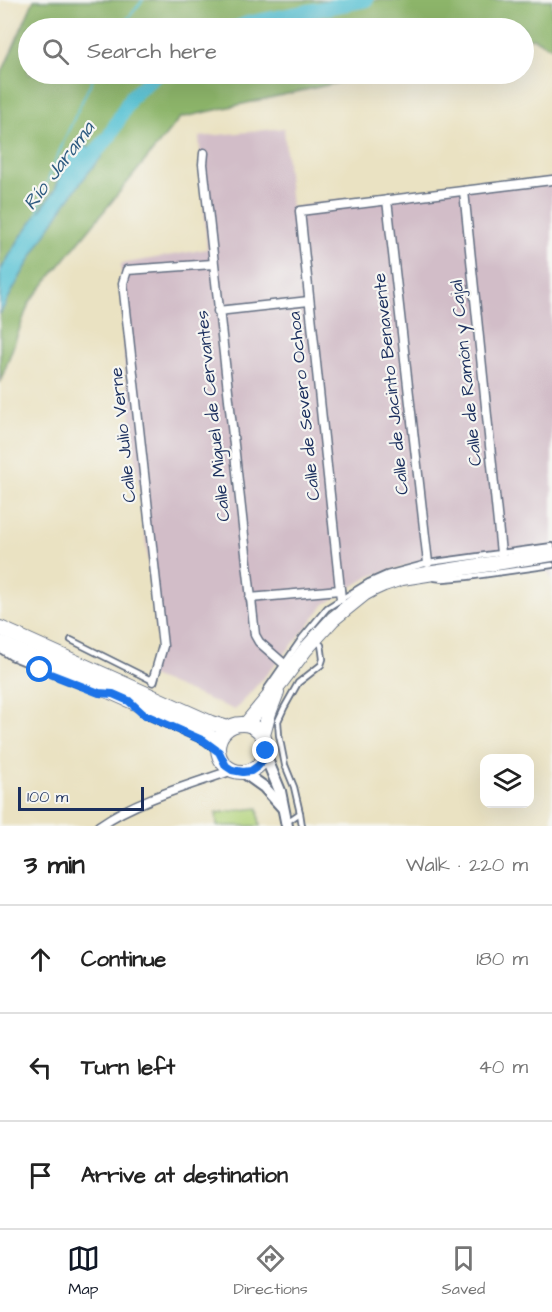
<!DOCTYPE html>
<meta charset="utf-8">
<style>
:root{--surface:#fff;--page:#f6f6f6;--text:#222;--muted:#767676;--line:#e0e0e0;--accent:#111827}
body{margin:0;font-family:"Architects Daughter",sans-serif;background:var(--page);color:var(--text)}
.controls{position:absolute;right:18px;bottom:18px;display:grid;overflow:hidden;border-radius:12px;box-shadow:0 6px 24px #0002}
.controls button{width:54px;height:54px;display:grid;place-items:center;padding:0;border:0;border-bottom:2px solid var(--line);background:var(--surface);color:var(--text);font:30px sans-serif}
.scale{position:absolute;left:18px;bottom:15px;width:126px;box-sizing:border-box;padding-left:6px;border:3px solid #1b2f5e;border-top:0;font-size:16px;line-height:21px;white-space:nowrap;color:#1b2f5e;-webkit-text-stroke:4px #f6f6f2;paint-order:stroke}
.stop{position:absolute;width:18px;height:18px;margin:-14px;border:4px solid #1a73e8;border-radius:50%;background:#fff}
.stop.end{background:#1a73e8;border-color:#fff;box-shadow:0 2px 6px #0008}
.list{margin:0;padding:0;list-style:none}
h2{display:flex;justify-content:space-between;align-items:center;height:78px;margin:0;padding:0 24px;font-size:26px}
h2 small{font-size:20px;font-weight:400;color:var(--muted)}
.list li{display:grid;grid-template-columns:39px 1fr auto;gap:18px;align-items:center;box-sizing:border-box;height:108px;padding:0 24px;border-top:2px solid var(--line)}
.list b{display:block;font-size:22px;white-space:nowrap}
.list em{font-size:20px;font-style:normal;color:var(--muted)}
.icon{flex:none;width:33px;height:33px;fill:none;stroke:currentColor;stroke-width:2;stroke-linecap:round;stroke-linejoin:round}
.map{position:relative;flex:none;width:552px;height:826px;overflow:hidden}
.search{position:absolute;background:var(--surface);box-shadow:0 6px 24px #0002;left:18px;right:18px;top:18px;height:66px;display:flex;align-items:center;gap:15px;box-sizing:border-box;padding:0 21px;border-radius:33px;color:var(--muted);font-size:22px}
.sheet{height:402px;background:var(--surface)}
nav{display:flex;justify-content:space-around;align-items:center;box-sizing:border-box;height:84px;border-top:2px solid var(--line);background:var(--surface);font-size:16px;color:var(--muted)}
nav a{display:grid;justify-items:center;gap:3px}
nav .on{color:var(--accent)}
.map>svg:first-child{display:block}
.industrial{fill:#d2bdc8}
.green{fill:#b2d37b;stroke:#66816c;stroke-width:1.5}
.forest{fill:#8db56b;stroke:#547264;stroke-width:1.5}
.water{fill:#59c2d4;stroke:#3a7899;stroke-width:1.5}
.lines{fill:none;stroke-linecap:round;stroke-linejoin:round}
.stream{stroke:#59c2d4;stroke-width:2}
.river{stroke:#59c2d4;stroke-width:15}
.service-casing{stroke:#636e81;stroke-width:8}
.minor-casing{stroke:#636e81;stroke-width:11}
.tertiary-casing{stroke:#636e81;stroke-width:14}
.primary-casing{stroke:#636e81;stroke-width:16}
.service{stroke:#fff;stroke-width:4.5}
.minor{stroke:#fff;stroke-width:8}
.tertiary{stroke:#fff;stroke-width:10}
.primary{stroke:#fff;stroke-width:14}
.route{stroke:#1a73e8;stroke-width:8}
.labels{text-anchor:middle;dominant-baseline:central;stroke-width:4.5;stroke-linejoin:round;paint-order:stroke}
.street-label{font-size:18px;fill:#1b2f5e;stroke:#f6f6f2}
.water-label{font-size:20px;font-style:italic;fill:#2e5b81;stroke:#f6f6f2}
</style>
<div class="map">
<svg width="552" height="826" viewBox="0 0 552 826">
<rect width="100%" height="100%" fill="#f6f6f2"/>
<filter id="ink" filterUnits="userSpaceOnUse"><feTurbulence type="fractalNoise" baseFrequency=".0167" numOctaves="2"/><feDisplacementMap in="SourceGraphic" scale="12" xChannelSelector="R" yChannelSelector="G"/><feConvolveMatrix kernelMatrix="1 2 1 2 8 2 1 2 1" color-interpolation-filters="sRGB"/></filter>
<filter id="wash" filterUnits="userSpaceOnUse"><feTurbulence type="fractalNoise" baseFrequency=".008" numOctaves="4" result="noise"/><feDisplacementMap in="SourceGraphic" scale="24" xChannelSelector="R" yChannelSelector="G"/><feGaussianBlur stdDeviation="1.35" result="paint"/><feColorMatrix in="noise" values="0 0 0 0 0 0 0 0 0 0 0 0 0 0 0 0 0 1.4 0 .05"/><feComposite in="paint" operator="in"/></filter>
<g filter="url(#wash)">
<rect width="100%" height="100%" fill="#eae2c2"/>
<path class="industrial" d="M284,128l7,80 40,-7 221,-23v402l-4,-8 -56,-21 -70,10 -54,16 -43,27 -37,46 -53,60 -89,-36 12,-28 -33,-279 -4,-103 86,-15 -8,-112z"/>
<path class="green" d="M258,808l2,18h-43l-1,-13z"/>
<path class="forest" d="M34,0h518v48l-19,-10 -9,2v-12h-496v46h349l-197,44 -151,185 -29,80v-306z"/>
<path class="water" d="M80,144l13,5 9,7c-41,48 -73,103 -102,158v-43l20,-33 35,-48 13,-36z"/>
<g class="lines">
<g class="stream">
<path d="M120,28l23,-28"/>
<path d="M37,215c13,-49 37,-96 58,-141"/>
</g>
<g class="river">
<path d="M237,28l12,-5 117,-23"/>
<path d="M83,166l26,-29 22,-40 26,-23"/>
</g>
</g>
</g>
<g filter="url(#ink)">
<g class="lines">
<g class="service-casing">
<g id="service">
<path d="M435,578l8,1 24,-2 85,-12"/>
<path d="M71,640l82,41"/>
<path d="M1,649l1,2 9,6 69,28"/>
<path d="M266,690l36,-52 25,-30 42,-26 18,-8 41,-11 124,-17"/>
<path d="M148,716l56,25 15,11"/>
<path d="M300,813l2,13"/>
<path d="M287,822l13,-9 -6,-26 -9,-22 -6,-30 -1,-14 6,-13 14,-25 23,-18 2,-6 -1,-8 -1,-6 -5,-5"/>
</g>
</g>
<g class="minor-casing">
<g id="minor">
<path d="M204,153l-1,11 52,471 4,7 24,21"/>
<path d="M464,191l37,362"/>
<path d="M387,200l41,363"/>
<path d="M218,311l91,-10"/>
<path d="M250,598l90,-8"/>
<path d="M341,599l-41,-388 252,-31"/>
<path d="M153,681l10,-35 -40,-363 4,-13 86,-6"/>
<path d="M99,826c37,-26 91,-41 134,-56"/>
</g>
</g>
<g class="tertiary-casing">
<g id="tertiary">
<path d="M266,751l2,11 12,29 7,35"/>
<path d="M243,772l21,15 19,21"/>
</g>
</g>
<g class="primary-casing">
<g id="primary">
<path d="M0,628l211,95 17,5"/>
<path d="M0,643l201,89 13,7 4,5"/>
<path d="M246,724l35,-42 24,-32 28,-31 31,-25 9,-5 11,-5 18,-6 19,-3 131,-21"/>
<circle cx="242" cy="748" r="24"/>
<path d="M263,735l6,-22 8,-21"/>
</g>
</g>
<use href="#service" class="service"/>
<use href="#minor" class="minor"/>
<use href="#tertiary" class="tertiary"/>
<use href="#primary" class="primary"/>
</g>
</g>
<g class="lines" filter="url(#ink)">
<path class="route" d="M40,670l59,23 14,1 16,7 14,13 61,27 15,11 7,14 6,4 11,2 8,-1 7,-5 6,-7 2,-8"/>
</g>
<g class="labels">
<g class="street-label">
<text transform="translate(466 373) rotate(-96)">Calle de Ramón y Cajal</text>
<text transform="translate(391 384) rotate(-96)">Calle de Jacinto Benavente</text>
<text transform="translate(304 406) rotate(-96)">Calle de Severo Ochoa</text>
<text transform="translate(213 416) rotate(-96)">Calle Miguel de Cervantes</text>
<text transform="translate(123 435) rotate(-96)">Calle Julio Verne</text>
</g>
<g class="water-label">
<text transform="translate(59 166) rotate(-53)">Río Jarama</text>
</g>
</g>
</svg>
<div class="controls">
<button><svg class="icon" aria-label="layers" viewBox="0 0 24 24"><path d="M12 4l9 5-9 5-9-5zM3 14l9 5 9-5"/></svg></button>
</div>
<div class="scale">100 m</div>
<div class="stop" style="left:40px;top:670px"></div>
<div class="stop end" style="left:266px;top:751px"></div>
<div class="search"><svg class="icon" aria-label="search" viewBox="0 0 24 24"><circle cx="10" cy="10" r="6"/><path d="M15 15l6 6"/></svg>Search here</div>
</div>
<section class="sheet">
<h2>3 min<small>Walk · 220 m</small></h2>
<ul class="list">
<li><svg class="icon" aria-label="ahead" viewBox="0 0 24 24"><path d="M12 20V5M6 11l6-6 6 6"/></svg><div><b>Continue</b></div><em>180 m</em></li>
<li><svg class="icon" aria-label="left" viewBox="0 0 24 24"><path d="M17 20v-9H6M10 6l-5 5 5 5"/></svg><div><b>Turn left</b></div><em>40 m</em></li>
<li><svg class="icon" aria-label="arrive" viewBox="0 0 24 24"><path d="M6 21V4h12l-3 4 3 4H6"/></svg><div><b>Arrive at destination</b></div></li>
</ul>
</section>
<nav>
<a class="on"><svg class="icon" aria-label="map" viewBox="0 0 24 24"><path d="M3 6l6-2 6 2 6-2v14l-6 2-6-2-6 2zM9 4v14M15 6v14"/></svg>Map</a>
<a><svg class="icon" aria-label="directions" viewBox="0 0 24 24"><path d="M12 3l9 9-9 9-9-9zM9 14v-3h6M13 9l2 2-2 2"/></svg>Directions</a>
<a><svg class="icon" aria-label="saved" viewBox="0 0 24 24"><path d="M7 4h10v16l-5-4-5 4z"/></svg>Saved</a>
</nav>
